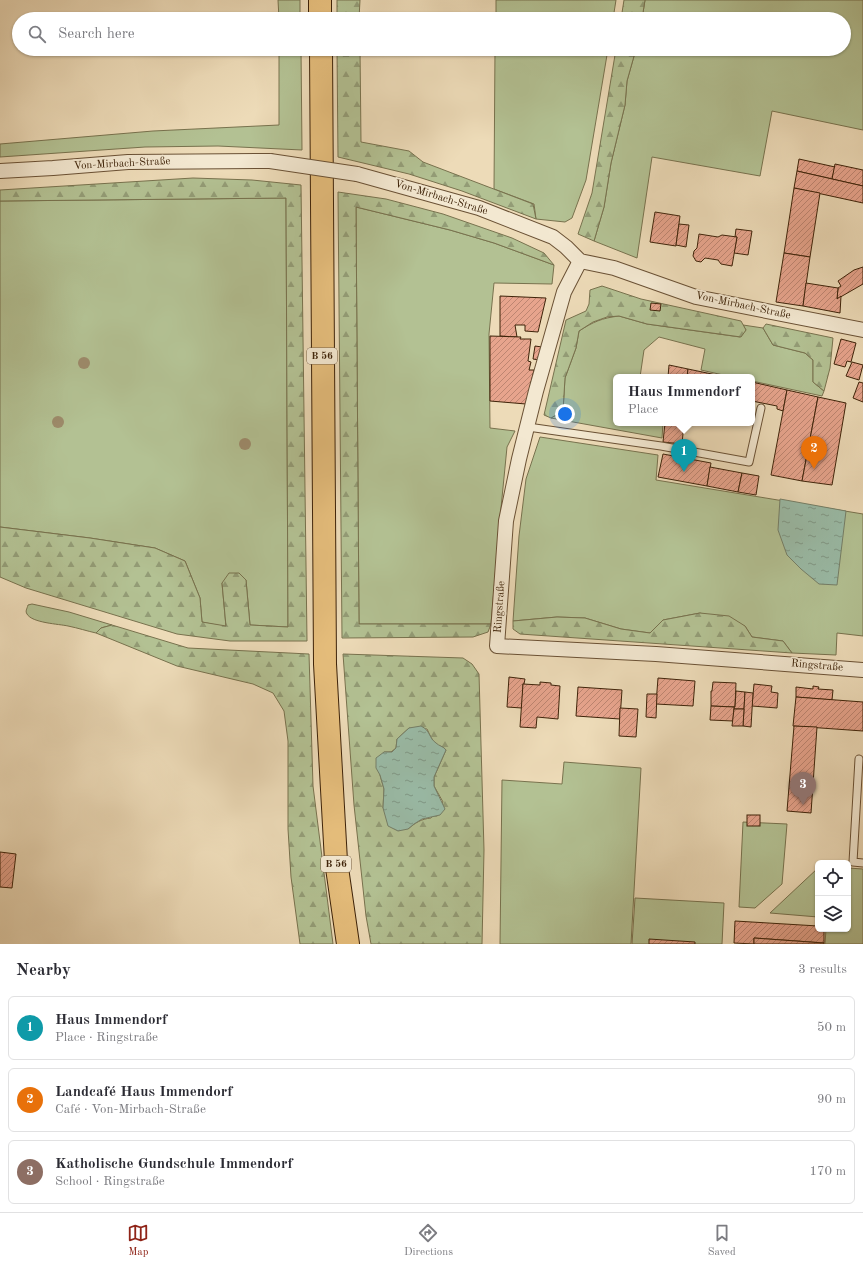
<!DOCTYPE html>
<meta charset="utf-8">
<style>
:root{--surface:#fff;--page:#f2f2f3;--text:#2b2b33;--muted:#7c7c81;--line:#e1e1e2;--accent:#8f2418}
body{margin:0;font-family:"Old Standard TT",serif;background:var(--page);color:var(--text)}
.controls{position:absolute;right:12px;bottom:12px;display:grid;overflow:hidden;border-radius:6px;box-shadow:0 1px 3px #0004}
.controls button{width:36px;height:36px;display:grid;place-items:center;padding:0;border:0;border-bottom:1px solid var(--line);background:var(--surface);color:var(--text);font:20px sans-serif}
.you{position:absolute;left:565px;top:414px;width:14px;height:14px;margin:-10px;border:3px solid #fff;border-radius:50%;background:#1a73e8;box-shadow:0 0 0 6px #1a73e833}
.badge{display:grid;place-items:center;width:26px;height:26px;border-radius:50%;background:var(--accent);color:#fff;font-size:13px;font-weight:700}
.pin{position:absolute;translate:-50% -33px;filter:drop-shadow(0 1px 2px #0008)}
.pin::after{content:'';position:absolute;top:21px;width:14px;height:12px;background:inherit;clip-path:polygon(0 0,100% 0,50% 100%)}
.popup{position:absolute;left:613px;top:374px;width:142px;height:52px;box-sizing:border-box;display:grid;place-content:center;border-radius:6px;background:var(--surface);filter:drop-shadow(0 1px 3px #0005);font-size:13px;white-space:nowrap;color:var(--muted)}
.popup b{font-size:15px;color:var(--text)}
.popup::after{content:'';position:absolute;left:50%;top:100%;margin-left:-8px;border:8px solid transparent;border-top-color:var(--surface)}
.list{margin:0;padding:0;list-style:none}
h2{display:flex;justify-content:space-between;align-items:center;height:52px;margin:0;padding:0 16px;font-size:17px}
h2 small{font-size:13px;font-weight:400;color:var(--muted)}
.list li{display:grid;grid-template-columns:26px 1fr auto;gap:12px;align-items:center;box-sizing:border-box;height:64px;margin:0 8px 8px;padding:0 8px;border:1px solid var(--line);border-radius:6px}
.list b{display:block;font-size:15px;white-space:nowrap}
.list p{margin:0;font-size:13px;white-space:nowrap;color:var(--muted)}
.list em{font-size:13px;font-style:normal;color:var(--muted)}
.icon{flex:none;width:22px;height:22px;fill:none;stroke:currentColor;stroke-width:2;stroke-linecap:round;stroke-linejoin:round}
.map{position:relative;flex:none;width:863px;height:944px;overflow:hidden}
.search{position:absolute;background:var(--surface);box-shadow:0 1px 3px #0004;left:12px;right:12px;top:12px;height:44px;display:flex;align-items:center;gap:10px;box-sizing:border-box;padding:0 14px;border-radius:22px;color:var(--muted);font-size:15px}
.sheet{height:268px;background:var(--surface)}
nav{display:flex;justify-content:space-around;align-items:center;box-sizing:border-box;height:56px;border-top:1px solid var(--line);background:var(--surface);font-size:11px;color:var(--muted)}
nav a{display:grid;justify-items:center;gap:2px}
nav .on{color:var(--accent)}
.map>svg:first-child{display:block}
.green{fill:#b3c193;stroke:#78724e}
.forest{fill:url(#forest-firs);stroke:#78724e;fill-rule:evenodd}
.water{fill:url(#water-ripples);stroke:#757f68}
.building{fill:url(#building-hatch);stroke:#3e2309}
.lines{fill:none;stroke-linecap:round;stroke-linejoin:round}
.lane-casing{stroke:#6a5135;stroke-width:9}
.street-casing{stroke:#6a5135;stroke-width:16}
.primary-casing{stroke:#3e2309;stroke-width:24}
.lane{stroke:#f3e8d1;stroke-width:7}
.street{stroke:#f3e8d1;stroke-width:14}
.primary{stroke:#e6be7c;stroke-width:22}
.street-bridge-casing{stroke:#6a5135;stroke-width:16;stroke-linecap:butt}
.street-bridge{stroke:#f3e8d1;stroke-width:14}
.tree{fill:#9d8b6b}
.labels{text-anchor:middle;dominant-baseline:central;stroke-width:3.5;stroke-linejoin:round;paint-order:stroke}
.shield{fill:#f3e8d1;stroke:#745e45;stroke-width:1}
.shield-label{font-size:10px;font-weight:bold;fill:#3e2309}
.street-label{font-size:11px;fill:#3e2309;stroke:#f3e8d1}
</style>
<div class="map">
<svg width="863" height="944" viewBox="0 0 863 944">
<defs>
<pattern id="forest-firs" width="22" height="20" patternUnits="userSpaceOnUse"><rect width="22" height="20" fill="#b3c193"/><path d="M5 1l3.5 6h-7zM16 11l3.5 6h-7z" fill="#939c76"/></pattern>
<pattern id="water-ripples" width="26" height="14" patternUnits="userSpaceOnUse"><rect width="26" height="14" fill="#9abca8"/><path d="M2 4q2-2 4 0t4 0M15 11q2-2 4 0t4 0" fill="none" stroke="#7f9887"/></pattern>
<pattern id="building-hatch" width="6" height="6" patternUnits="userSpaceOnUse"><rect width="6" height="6" fill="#e7a48d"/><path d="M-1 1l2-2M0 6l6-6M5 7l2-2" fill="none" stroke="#bd8571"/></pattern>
</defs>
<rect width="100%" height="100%" fill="#eddbb8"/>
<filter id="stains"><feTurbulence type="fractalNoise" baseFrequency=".005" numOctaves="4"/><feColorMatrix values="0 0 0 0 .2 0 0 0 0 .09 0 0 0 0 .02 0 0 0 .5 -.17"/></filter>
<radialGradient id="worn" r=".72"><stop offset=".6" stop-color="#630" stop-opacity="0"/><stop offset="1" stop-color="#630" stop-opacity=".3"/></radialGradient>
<g class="green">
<path d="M278,0h22v19h-21z"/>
<path d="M496,0h120l-3,19h-117z"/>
<path d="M645,0h218v130l-91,-19 -12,65 -108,-19 -15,101 -43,-17 10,-34 7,-44 14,-58 2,-24 9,-32h208v-30h-202z"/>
<path d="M279,49h22l1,101 -84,-4 -73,1 -145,10v-13l153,-13 126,-6z"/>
<path d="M495,49h113l-22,131 -14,38 -7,4 -29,-3 -2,-15 -40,-15z"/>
<path d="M286,198l2,429 -38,-2 -4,-45 -24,3 4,44 -24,-5 -2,-24 -15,-37 -30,-13 -65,-10 -90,-11v-326z"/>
<path d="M356,207l94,23 44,13 60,22 -2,19 -58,-1 -5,51 1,94 25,3 -8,16 -6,61 -10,116h-132z"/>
<path d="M619,316l28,8 93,13 6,-7 -3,-5 20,3 10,17 32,8 8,7v22l11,9 -2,5 -70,-15v-4h-20l-31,-7 4,-21 -46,-12 -15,13 -4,27h-24v46h47l-1,15 -111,-20 12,-7 2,-33 11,-30 3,-17c14,-9 23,-13 40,-15z"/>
<path d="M540,437l118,18 -2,25 207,34v122l-26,-3 -1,22 -44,-2 -9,-12 -31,-4 -7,-11 -45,-13 -37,7 -13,13 -29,-4 -36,-11 -28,-1 -44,4 6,-85 7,-57z"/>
<path d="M32,604l37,8 43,13 -11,3 -5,5c-9,-2 -18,-5 -28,-7 -9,-2 -36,-3 -41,-12 -2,-3 0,-5 1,-9z"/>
<path d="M564,762l77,6 -10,176h-131l2,-164 60,4z"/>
<path d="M743,822l44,2 -5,60 -27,24 -16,-1z"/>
<path d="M818,868v49l-48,-4z"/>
<path d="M848,868l15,1v75h-38l1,-15h22z"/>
<path d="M635,898l89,5 -2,41h-90z"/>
</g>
<g class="forest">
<path d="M337,0h23l-1,19h-22z"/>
<path d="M624,0h21l-3,19h-21z"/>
<path d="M337,49h23l1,93 48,9 14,11 110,42 3,15 -74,-28 -53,-17 -71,-17z"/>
<path d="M616,49h20l-9,32 -2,24 -14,58 -7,44 -10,34 -16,-7 14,-41z"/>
<path d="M193,178l59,2 49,5 6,456h-77l-53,-7 -151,-46 -26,-11v-50l90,11 65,10 30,13 15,37 2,24 24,4 -4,-43 7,-10h10l7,7 4,45 38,2 -2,-429 -286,3v-11z"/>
<path d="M338,192l48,7 57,15 69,24 32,15 10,12 -60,-22 -44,-13 -94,-23 3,417h132l-3,8 -15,5 -131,1z"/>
<path d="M602,286l39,13 100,22 5,9 -5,7 -94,-13 -28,-8 -12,1 -14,5 -14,9 -3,17 -11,30 -2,33 -12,7 -7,-3 22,-95 20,-9 3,-7 1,-14z"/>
<path d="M766,324l67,14 -3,30 -6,23 -11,-9v-22l-8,-7 -32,-8 -10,-17z"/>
<path d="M700,613l29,3 16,10 7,11 31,4 9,12 -272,-19 -7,-5v-8l44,-4 28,1 36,11 29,4 13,-13z"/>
<path d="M112,625l76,23 121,6 4,132 20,158h-33l-9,-67 -3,-48v-88l-4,-30 -11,-18 -20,-9 -76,-18 -81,-33 5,-5z"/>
<path d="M343,654l120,4 9,6 7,10 5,176 -2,94h-111l-5,-28 -12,-111zM409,728l18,1c3,6 5,12 10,16 4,2 6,1 9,5l-12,27v9l9,16 -12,16c-10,1 -16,5 -23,11l-25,-21 1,-19 -4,-14 4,-23h7l5,-4 1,-9z"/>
</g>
<g class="water">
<path d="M780,499l66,12 -9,74 -18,-1 -18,-15 -14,-14 -9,-25z"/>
<path d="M421,726c10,5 7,11 15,17 3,3 7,3 10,7l-12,27v9l11,23 -5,6 -18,4 -8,5 -6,5 -10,2 -10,-5 -5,-18 1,-19 -4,-14 -4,-7v-10l8,-6h8l4,-4 1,-9 12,-11z"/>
</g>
<g class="building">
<path d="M799,159l36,8 -3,12 -35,-8z"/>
<path d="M835,164l28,6v16l-31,-7z"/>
<path d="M797,171l66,15v17l-69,-15z"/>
<path d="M794,188l26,5 -10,64 -26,-4z"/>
<path d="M655,212l25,4 -4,30 -26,-4z"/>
<path d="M679,224l10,1 -3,22 -10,-2z"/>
<path d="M736,229l16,2 -4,24 -14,-2 3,-16h-2z"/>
<path d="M699,234l19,3 4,-2 15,2 -5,29 -11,-2 -3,-4 -13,-2 -4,4 -5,-1 -3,-5 1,-5 3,-3z"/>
<path d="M784,253l26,4 -7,49 -27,-4z"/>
<path d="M863,267v17l-26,15 1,-11 3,-2 -3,-5 16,-11z"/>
<path d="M806,283l32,5 -1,11 4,-3 -1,17 -37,-7z"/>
<path d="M500,296l46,2 -8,34 -13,-1v-6h-10l2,12 -17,-1z"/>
<path d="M651,303l10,1 -1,7 -10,-1z"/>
<path d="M490,336l31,1 -1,2h11l-3,22 3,1 -2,8h5l-8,34 -36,-3z"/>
<path d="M841,339l15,4 -5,19 -4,-1 -2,6 -11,-3z"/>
<path d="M535,346l7,1 -3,13 -6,-1z"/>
<path d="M852,362l11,3 -4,15 -13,-4z"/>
<path d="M669,365l19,4 -1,8h-19z"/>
<path d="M688,369l38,8h-39z"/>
<path d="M752,382l35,8 -4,21 -6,-2v-3l-25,-5z"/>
<path d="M859,382l4,1v19l-10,-4z"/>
<path d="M787,390l31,7 -16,84 -31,-6z"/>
<path d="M818,397l28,6 -14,82 -30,-4z"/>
<path d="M665,423h19l-2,21 -19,-2z"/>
<path d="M663,454l48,9 -4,23 -49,-9z"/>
<path d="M710,467l32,6 -4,19 -31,-6z"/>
<path d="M742,473l17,3 -3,19 -18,-3z"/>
<path d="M509,677l16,2 -1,5h-1l-1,24 -15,-1z"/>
<path d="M658,678l37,3 -2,25 -37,-2z"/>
<path d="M540,682l11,1v2l9,1 -2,33 -21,-2 -1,11 -16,-1 3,-43 17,1z"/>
<path d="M713,682l23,1 -1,24 -24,-1v-15h1z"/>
<path d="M754,684l18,2 -1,6 7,1 -1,15 -25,-2z"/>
<path d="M813,686l6,1 -1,2 15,1 -1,10 -36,-3v-10l17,2z"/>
<path d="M578,687l44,3 -2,29 -44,-3z"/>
<path d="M736,691l9,1 -1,17h-10v-2h1z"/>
<path d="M745,692l8,1 -2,34 -8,-1z"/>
<path d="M647,694h10l-1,24 -10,-1z"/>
<path d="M796,697l67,5v29l-70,-5z"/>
<path d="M711,706l23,1 -1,14 -23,-1z"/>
<path d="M620,708l18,1 -2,28 -17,-1z"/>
<path d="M734,709h10l-1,17h-11z"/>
<path d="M794,726l23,1 -6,86 -24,-2z"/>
<rect x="747" y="815" width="13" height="11"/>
<path d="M0,852l16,2 -4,34 -12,-1z"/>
<path d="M735,921l83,5v3h6v14l-70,-5v6l-20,-1z"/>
<path d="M754,938l70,5v1h-70z"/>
<path d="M649,939l46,3v2h-46z"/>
</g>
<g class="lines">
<g class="lane-casing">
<g id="lane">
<path d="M528,427l133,19 88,16 12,-54"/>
<path d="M859,759l-6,103 10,1"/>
</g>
</g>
<g class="street-casing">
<g id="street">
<path d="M0,171l53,-3 75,-6 142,-1"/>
<path d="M357,174l122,34 74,29 13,10 14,14 34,7 82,29 167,33"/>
<path d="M580,261l-16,31 -28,99 -17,68 -13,62 -9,125 159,8 207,16"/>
</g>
</g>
<g class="primary-casing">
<g id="primary">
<path d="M320,0v19"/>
<path d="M321,49l4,615 11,197 12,83"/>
</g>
</g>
<use href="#lane" class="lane"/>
<use href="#street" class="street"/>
<use href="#primary" class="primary"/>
<g class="street-bridge-casing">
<path id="street-bridge" d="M270,161l87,13"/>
</g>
<use href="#street-bridge" class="street-bridge"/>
</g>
<g class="tree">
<circle cx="84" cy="363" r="6"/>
<circle cx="58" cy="422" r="6"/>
<circle cx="245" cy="444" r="6"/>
</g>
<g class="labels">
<g class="shield">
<rect x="307" y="348" width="30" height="16" rx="3"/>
<rect x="321" y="856" width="30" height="16" rx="3"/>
</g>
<g class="shield-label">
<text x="322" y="356">B 56</text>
<text x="336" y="864">B 56</text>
</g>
<g class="street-label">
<text transform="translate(122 164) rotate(-3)">Von-Mirbach-Straße</text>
<text transform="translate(441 198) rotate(17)">Von-Mirbach-Straße</text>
<text transform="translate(743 306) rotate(12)">Von-Mirbach-Straße</text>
<text transform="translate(500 607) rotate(-86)">Ringstraße</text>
<text transform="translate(817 666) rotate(5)">Ringstraße</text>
</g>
</g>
<rect width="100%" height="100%" filter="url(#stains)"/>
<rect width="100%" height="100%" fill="url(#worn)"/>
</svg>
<div class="controls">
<button><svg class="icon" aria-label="locate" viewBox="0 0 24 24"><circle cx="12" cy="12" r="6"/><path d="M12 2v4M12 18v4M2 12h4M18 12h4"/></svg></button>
<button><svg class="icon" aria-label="layers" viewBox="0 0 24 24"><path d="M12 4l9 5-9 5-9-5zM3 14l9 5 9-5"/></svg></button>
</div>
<div class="you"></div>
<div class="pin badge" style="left:684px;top:472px;background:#0f9aa8">1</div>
<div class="popup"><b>Haus Immendorf</b>Place</div>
<div class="pin badge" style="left:814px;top:469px;background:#e8710a">2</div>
<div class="pin badge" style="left:803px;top:805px;background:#8d6e63">3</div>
<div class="search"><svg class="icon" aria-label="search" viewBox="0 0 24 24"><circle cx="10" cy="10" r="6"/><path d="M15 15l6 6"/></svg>Search here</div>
</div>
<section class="sheet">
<h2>Nearby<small>3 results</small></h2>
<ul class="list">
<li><span class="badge" style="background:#0f9aa8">1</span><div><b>Haus Immendorf</b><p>Place · Ringstraße</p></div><em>50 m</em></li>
<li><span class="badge" style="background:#e8710a">2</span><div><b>Landcafé Haus Immendorf</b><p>Café · Von-Mirbach-Straße</p></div><em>90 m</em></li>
<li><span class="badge" style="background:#8d6e63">3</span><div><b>Katholische Gundschule Immendorf</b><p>School · Ringstraße</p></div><em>170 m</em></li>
</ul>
</section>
<nav>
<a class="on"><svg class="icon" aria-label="map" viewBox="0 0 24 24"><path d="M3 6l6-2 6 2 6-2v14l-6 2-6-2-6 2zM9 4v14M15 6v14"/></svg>Map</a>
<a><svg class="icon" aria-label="directions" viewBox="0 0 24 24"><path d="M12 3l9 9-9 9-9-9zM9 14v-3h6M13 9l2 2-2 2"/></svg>Directions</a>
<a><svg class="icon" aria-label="saved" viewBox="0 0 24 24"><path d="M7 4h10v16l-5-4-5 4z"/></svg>Saved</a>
</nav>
